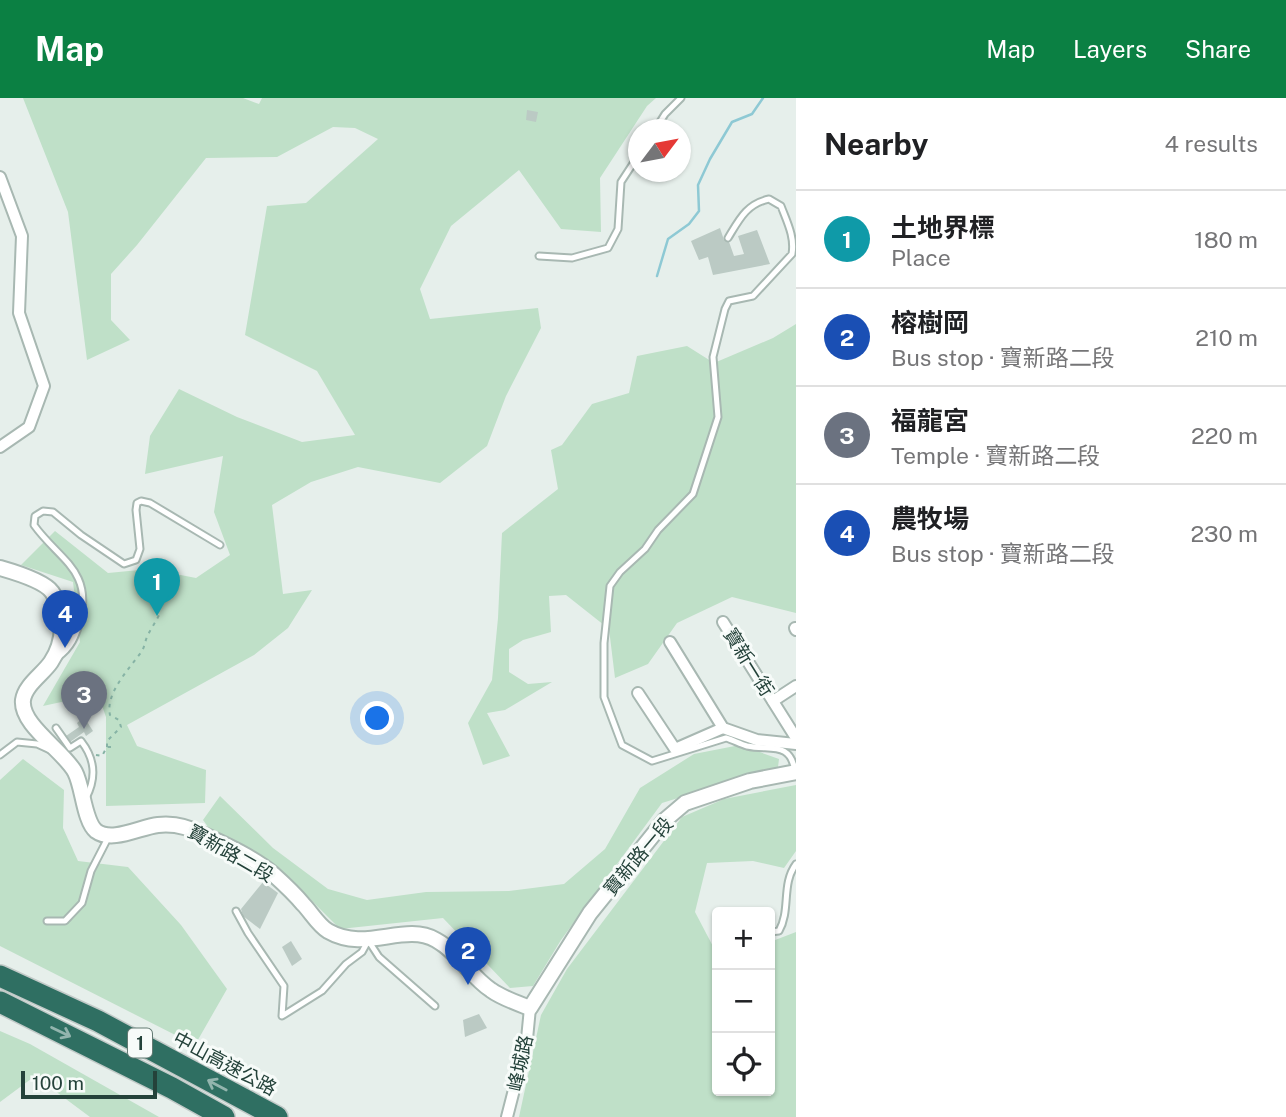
<!DOCTYPE html>
<meta charset="utf-8">
<style>
:root{--surface:#fff;--page:#f6f6f6;--text:#202124;--muted:#757577;--line:#e0e0e0;--accent:#0b8043}
body{margin:0;font-family:"Public Sans","Noto Sans TC",sans-serif;background:var(--page);color:var(--text)}
.controls{position:absolute;right:21px;bottom:21px;display:grid;overflow:hidden;border-radius:7px;box-shadow:0 2px 5px #0004}
.controls button{width:63px;height:63px;display:grid;place-items:center;padding:0;border:0;border-bottom:2px solid var(--line);background:var(--surface);color:var(--text);font:35px sans-serif}
.compass{position:absolute;left:628px;top:21px;width:63px;height:63px;border-radius:50%;background:var(--surface);box-shadow:0 2px 5px #0004;rotate:58deg}
.scale{position:absolute;left:21px;bottom:18px;width:136px;box-sizing:border-box;padding-left:7px;border:4px solid #24423a;border-top:0;font-size:19px;line-height:24px;white-space:nowrap;color:#24423a;-webkit-text-stroke:5px #f7fbf9;paint-order:stroke}
.you{position:absolute;left:378px;top:621px;width:24px;height:24px;margin:-18px;border:5px solid #fff;border-radius:50%;background:#1a73e8;box-shadow:0 0 0 10px #1a73e833}
.badge{display:grid;place-items:center;width:46px;height:46px;border-radius:50%;background:var(--accent);color:#fff;font-size:23px;font-weight:700}
.pin{position:absolute;translate:-50% -58px;filter:drop-shadow(0 2px 4px #0008)}
.pin::after{content:'';position:absolute;top:37px;width:24px;height:21px;background:inherit;clip-path:polygon(0 0,100% 0,50% 100%)}
.list{margin:0;padding:0;list-style:none}
h2{display:flex;justify-content:space-between;align-items:center;height:91px;margin:0;padding:0 28px;font-size:30px}
h2 small{font-size:23px;font-weight:400;color:var(--muted)}
.list li{display:grid;grid-template-columns:46px 1fr auto;gap:21px;align-items:center;box-sizing:border-box;height:98px;padding:0 28px;border-top:2px solid var(--line)}
.list b{display:block;font-size:26px;white-space:nowrap}
.list p{margin:0;font-size:23px;white-space:nowrap;color:var(--muted)}
.list em{font-size:23px;font-style:normal;color:var(--muted)}
.icon{flex:none;width:38px;height:38px;fill:none;stroke:currentColor;stroke-width:2;stroke-linecap:round;stroke-linejoin:round}
.map{position:relative;flex:none;width:796px;height:1019px;overflow:hidden}
header{display:flex;align-items:center;gap:42px;box-sizing:border-box;height:98px;padding:0 35px;background:var(--accent);color:#fff}
header strong{font-size:33px}
nav{display:flex;gap:38px;margin-inline-start:auto;font-size:24px}
main{display:flex}
aside{flex:1;background:var(--surface)}
.map>svg:first-child{display:block}
.green{fill:#bfe0c8}
.lines{fill:none;stroke-linecap:round;stroke-linejoin:round}
.stream{stroke:#8ec9d4;stroke-width:2.5}
.building{fill:#bbcac4}
.service-casing{stroke:#a8b8b2;stroke-width:9}
.minor-casing{stroke:#a8b8b2;stroke-width:14}
.tertiary-casing{stroke:#a8b8b2;stroke-width:18}
.motorway-casing{stroke:#c2cac8;stroke-width:24}
.path{stroke:#86b3a5;stroke-width:2;stroke-dasharray:3.5 5;stroke-linecap:butt}
.service{stroke:#fff;stroke-width:5}
.minor{stroke:#fff;stroke-width:10}
.tertiary{stroke:#fff;stroke-width:14}
.motorway{stroke:#2f6f62;stroke-width:21}
.oneway{stroke:#93b5ae}
.labels{text-anchor:middle;dominant-baseline:central;stroke-width:6;stroke-linejoin:round;paint-order:stroke}
.shield{fill:#f7fbf9;stroke:#637a73;stroke-width:2}
.shield-label{font-size:18px;font-weight:bold;fill:#24423a}
.street-label{font-size:19px;fill:#24423a;stroke:#f7fbf9}
</style>
<header>
<strong>Map</strong>
<nav><a>Map</a><a>Layers</a><a>Share</a></nav>
</header>
<main>
<div class="map">
<svg width="796" height="1019" viewBox="0 0 796 1019">
<rect width="100%" height="100%" fill="#e6efeb"/>
<g class="green">
<path d="M23,0h220l16,6 3,-6h394l-9,8 -47,72 1,54 -40,-3 -42,-59 -68,56 -31,63 10,30 108,-11 3,20 -35,68 -19,50 -47,37 -82,-16 -47,15 -39,23 11,89 29,-4 -24,38 -34,27 -127,70 10,21 69,24 -1,33 -99,3v-89l-8,-23 -55,12 37,-64 -7,-60 -52,-17 34,-34 53,42 42,-4 46,9 34,-23 -16,-43 9,-56 -78,18 5,-38 29,-47 58,28 65,25 53,-7 -38,-64 -72,-36 22,-129 39,-3 72,-64 -23,-11 -22,-1 -56,30 -71,1 -69,87 -26,29v46l19,20 -43,20 -19,-148z"/>
<path d="M796,226v289l-64,-16 -55,26 -29,41 -33,14 -6,-49 -43,-34 -17,1 2,36 -28,8 -14,9v23l19,12 24,-2 -47,28 -18,3 23,43 -27,9 -15,-42 24,-43 6,-62 4,-85 56,-44 -7,-39 11,-5 30,-41 37,-11 8,-37 50,-10 27,17 59,-25z"/>
<path d="M740,647l39,14 -1,8 -116,36 -101,137 -28,46 -23,2 -67,-70 -103,11 -56,-56 -73,-42 -8,-11 17,-24 53,52 55,41 39,11 59,-8 83,-1 55,-7 41,-35 35,-61 54,-34z"/>
<path d="M23,661l41,31 -1,38 15,33 50,6 53,58 46,64 -32,56 -195,-99v-166z"/>
<path d="M796,687v66l-12,17 -31,-7 -46,2 -12,49 22,42v137h53v-149l26,-10v185h-277l22,-102 26,-46 115,-152 42,-18z"/>
<path d="M0,933l30,13 129,73h-69l-55,-41 -35,26z"/>
</g>
<g class="lines">
<path class="stream" d="M657,178l11,-37 21,-15 10,-13 -1,-26 12,-26 22,-37 20,-8 11,-16"/>
</g>
<g class="building">
<path d="M527,12l11,2 -2,10 -10,-2z"/>
<path d="M720,130l4,12 4,-1 6,17 10,-2 -6,-18 19,-6 13,34 -57,11 -5,-18 -9,3 -8,-19z"/>
<path d="M84,619l9,14 -7,5 -2,-4 -14,10 -4,-6 13,-9 -2,-4z"/>
<path d="M263,784l15,11 -18,36 -17,-13 -2,-7z"/>
<path d="M291,843l11,18 -10,7 -10,-19z"/>
<path d="M479,916l8,14 -22,9 -2,-17z"/>
</g>
<g class="lines">
<g class="service-casing">
<g id="service">
<path d="M655,32l10,-16 16,-16"/>
<path d="M728,140c11,-18 18,-34 41,-39l12,7c6,16 14,31 11,48l-39,42 -24,5 -4,8 -12,48 5,60 -25,77 -35,36 -13,19 -25,23 -10,14 -6,57v54l18,48 30,16 74,-23c7,2 14,6 21,8 24,5 43,-5 48,25"/>
<path d="M539,158l33,2 36,-10 10,-19 3,-47 17,-26"/>
<path d="M58,559c13,-9 18,-21 22,-36 13,-51 -21,-61 -46,-96l1,-9 8,-5 10,1 28,23 43,29 12,-4 4,-11 -4,-39 1,-7 4,-2 9,2 70,42"/>
<path d="M56,630l14,20 11,-7c14,18 16,36 5,57"/>
<path d="M0,657l17,-13 20,2 13,6"/>
<path d="M236,813l12,22 36,53 -2,30 40,-25 24,-27 16,-12 6,-11"/>
<path d="M47,823h18l17,-18 9,-32 18,-35"/>
<path d="M770,834l9,-1c12,-21 2,-47 17,-67"/>
<path d="M368,842l11,17 56,49"/>
</g>
</g>
<g class="minor-casing">
<g id="minor">
<path d="M0,79l22,59 -3,77 25,73 -15,41 -29,20"/>
<path d="M723,524l73,116"/>
<path d="M795,530l1,2"/>
<path d="M670,544l53,86 34,12 39,4"/>
<path d="M638,595l37,56 48,-21"/>
<path d="M773,603l23,-15"/>
<path d="M507,1019l20,-78 3,-31"/>
</g>
</g>
<g class="tertiary-casing">
<path id="tertiary" d="M0,470c14,4 44,13 52,24 15,20 12,51 -1,70 -8,12 -26,23 -28,38 -3,25 41,51 52,72 8,15 9,49 21,59 16,12 44,-4 62,-6 16,-2 31,2 46,10 22,10 50,23 69,39 10,9 21,19 30,30 8,8 15,21 25,27 38,22 76,-9 108,9 22,12 35,37 55,50 11,8 26,13 39,18l60,-95 75,-93 20,-17 65,-22 46,-9"/>
</g>
<g class="motorway-casing">
<g id="motorway">
<path d="M0,878l98,45 179,96"/>
<path d="M0,904l172,86 52,29"/>
</g>
</g>
<g class="path">
<path d="M107,649v-6l14,-14 -2,-7 -9,-5c-5,-22 20,-47 32,-64 3,-5 3,-11 6,-16 3,-7 8,-13 11,-20"/>
<path d="M96,657l6,1 5,-9h4"/>
</g>
<use href="#service" class="service"/>
<use href="#minor" class="minor"/>
<use href="#tertiary" class="tertiary"/>
<use href="#motorway" class="motorway"/>
</g>
<defs><path id="oneway-shaft" d="M-6 0H5M1.5-3L5.5 0L1.5 3" fill="none" stroke-width="1.6" stroke-linecap="round" stroke-linejoin="round" transform="scale(1.75)"/></defs>
<g class="oneway">
<use href="#oneway-shaft" transform="translate(61 934) rotate(26)"/>
<use href="#oneway-shaft" transform="translate(217 987) rotate(-152)"/>
</g>
<g class="labels">
<rect class="shield" x="128" y="930.5" width="24" height="29" rx="5"/>
<g class="shield-label">
<text x="140" y="945">1</text>
</g>
<g class="street-label">
<text transform="translate(749 564) rotate(58)">寶新一街</text>
<text transform="translate(231 755) rotate(30)">寶新路二段</text>
<text transform="translate(638 758) rotate(-50)">寶新路一段</text>
<text transform="translate(225 965) rotate(28)">中山高速公路</text>
<text transform="translate(520 965) rotate(-78)">峰城路</text>
</g>
</g>
</svg>
<div class="controls">
<button>+</button>
<button>−</button>
<button><svg class="icon" aria-label="locate" viewBox="0 0 24 24"><circle cx="12" cy="12" r="6"/><path d="M12 2v4M12 18v4M2 12h4M18 12h4"/></svg></button>
</div>
<svg class="compass" viewBox="-18 -18 36 36"><path d="M0-13l5 13h-10z" fill="#e53935"/><path d="M0 13l5-13h-10z" fill="#757577"/></svg>
<div class="scale">100 m</div>
<div class="you"></div>
<div class="pin badge" style="left:157px;top:518px;background:#0f9aa8">1</div>
<div class="pin badge" style="left:468px;top:887px;background:#1a4fb4">2</div>
<div class="pin badge" style="left:84px;top:631px;background:#6b7280">3</div>
<div class="pin badge" style="left:65px;top:550px;background:#1a4fb4">4</div>
</div>
<aside>
<h2>Nearby<small>4 results</small></h2>
<ul class="list">
<li><span class="badge" style="background:#0f9aa8">1</span><div><b>土地界標</b><p>Place</p></div><em>180 m</em></li>
<li><span class="badge" style="background:#1a4fb4">2</span><div><b>榕樹岡</b><p>Bus stop · 寶新路二段</p></div><em>210 m</em></li>
<li><span class="badge" style="background:#6b7280">3</span><div><b>福龍宮</b><p>Temple · 寶新路二段</p></div><em>220 m</em></li>
<li><span class="badge" style="background:#1a4fb4">4</span><div><b>農牧場</b><p>Bus stop · 寶新路二段</p></div><em>230 m</em></li>
</ul>
</aside>
</main>
